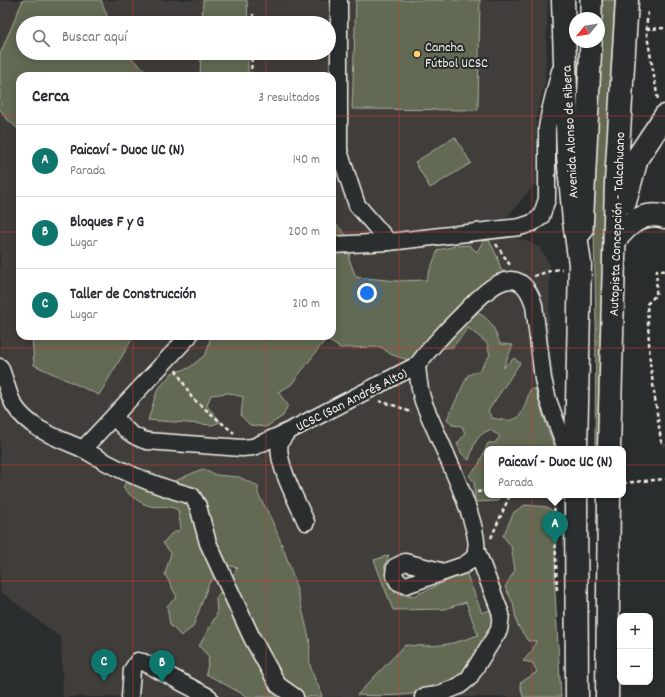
<!DOCTYPE html>
<html lang="es">
<head>
<meta charset="utf-8">
<style>
  :root { --surface:#fff; --page:#f2f2f3; --text:#2b2b33; --muted:#7c7c81; --line:#e1e1e2; --accent:#0f766e }
  body { margin:0; font-family:Dekko,sans-serif; background:var(--page); color:var(--text) }
  .controls { position:absolute; right:12px; bottom:12px; display:grid; overflow:hidden; border-radius:8px; box-shadow:0 2px 10px #0003 }
  .controls button { width:36px; height:36px; display:grid; place-items:center; padding:0; border:0; border-bottom:1px solid var(--line); background:var(--surface); color:var(--text); font:20px sans-serif }
  .compass { position:absolute; left:569px; top:12px; width:36px; height:36px; border-radius:50%; background:var(--surface); box-shadow:0 2px 10px #0003; rotate:240deg }
  .you { position:absolute; left:367px; top:293px; width:14px; height:14px; margin:-10px; border:3px solid #fff; border-radius:50%; background:#1a73e8; box-shadow:0 0 0 6px #1a73e833 }
  .badge { display:grid; place-items:center; width:26px; height:26px; border-radius:50%; background:var(--accent); color:#fff; font-size:13px; font-weight:700 }
  .pin { position:absolute; translate:-50% -33px; filter:drop-shadow(0 1px 2px #0008) }
  .pin::after { content:''; position:absolute; top:21px; width:14px; height:12px; background:inherit; clip-path:polygon(0 0,100% 0,50% 100%) }
  .popup { position:absolute; left:484px; top:446px; width:142px; height:52px; box-sizing:border-box; display:grid; place-content:center; border-radius:8px; background:var(--surface); filter:drop-shadow(0 1px 3px #0005); font-size:13px; white-space:nowrap; color:var(--muted) }
  .popup b { font-size:15px; color:var(--text) }
  .popup::after { content:''; position:absolute; left:50%; top:100%; margin-left:-8px; border:8px solid transparent; border-top-color:var(--surface) }
  .list { margin:0; padding:0; list-style:none }
  h2 { display:flex; justify-content:space-between; align-items:center; height:52px; margin:0; padding:0 16px; font-size:17px }
  h2 small { font-size:13px; font-weight:400; color:var(--muted) }
  .list li { display:grid; grid-template-columns:26px 1fr auto; gap:12px; align-items:center; box-sizing:border-box; height:72px; padding:0 16px; border-top:1px solid var(--line) }
  .list b { display:block; font-size:15px; white-space:nowrap }
  .list p { margin:0; font-size:13px; white-space:nowrap; color:var(--muted) }
  .list em { font-size:13px; font-style:normal; color:var(--muted) }
  .icon { flex:none; width:22px; height:22px; fill:none; stroke:currentColor; stroke-width:2; stroke-linecap:round; stroke-linejoin:round }
  .map { position:relative; flex:none; width:665px; height:697px; overflow:hidden }
  .search { position:absolute; background:var(--surface); box-shadow:0 2px 10px #0003; left:16px; top:16px; width:320px; height:44px; display:flex; align-items:center; gap:10px; box-sizing:border-box; padding:0 14px; border-radius:22px; color:var(--muted); font-size:15px }
  .panel { position:absolute; background:var(--surface); box-shadow:0 2px 10px #0003; left:16px; top:72px; width:320px; height:268px; border-radius:12px }
  .map>svg:first-child { display:block }
</style>
</head>
<body>
<div class="map">
<svg width="665" height="697" viewBox="0 0 665 697">
  <rect width="100%" height="100%" fill="#2a2d2e"/>
  <filter id="ink" filterUnits="userSpaceOnUse"><feTurbulence type="fractalNoise" baseFrequency=".025" numOctaves="2"/><feDisplacementMap in="SourceGraphic" scale="8" xChannelSelector="R" yChannelSelector="G"/><feConvolveMatrix kernelMatrix="1 2 1 2 8 2 1 2 1" color-interpolation-filters="sRGB"/></filter>
  <g filter="url(#ink)">
    <path fill="#3f3c3b" fill-rule="evenodd" d="M 0,0 L 548,0 L 545,82 L 536,119 L 536,183 L 507,217 L 507,229 L 512,236 L 527,241 L 540,248 L 550,265 L 549,341 L 558,405 L 557,449 L 487,449 L 487,495 L 556,495 L 555,592 L 561,697 L 63,697 L 61,638 L 0,591 ZM 23,23 L 329,23 L 329,53 L 23,53 ZM 20,76 L 332,76 L 332,336 L 20,336 Z"/>
    <g fill="#626b52" stroke="#abae9d">
      <polygon points="23,0 101,0 110,23 23,23 23,53 125,53 152,76 20,76 20,131 5,117 0,109 0,54"/>
      <polygon points="203,0 247,0 248,23 202,23"/>
      <polygon points="356,0 480,0 478,110 352,109"/>
      <polygon points="601,0 615,0 606,179 600,449 595,449 596,326 593,187"/>
      <polygon points="201,53 248,53 248,76 200,76"/>
      <polygon points="455,137 471,163 430,188 415,162"/>
      <path d="M 332,220 L 352,241 L 349,259 L 356,277 L 397,281 L 426,280 L 438,250 L 456,246 L 469,245 L 477,252 L 483,241 L 489,240 L 497,256 L 501,270 L 516,278 L 507,285 L 479,298 L 476,312 C 492,319 494,329 500,344 L 513,345 L 503,368 L 514,358 L 520,363 L 488,411 L 492,418 C 522,425 521,416 530,390 L 535,388 L 547,428 L 554,445 L 553,449 L 487,449 L 487,495 L 499,495 L 498,501 L 475,502 L 474,482 L 469,475 L 478,466 L 488,443 L 495,443 L 500,436 L 490,430 C 475,435 474,446 469,460 L 462,454 L 457,444 L 465,434 L 462,426 L 452,425 L 447,419 L 468,375 L 479,371 L 490,355 L 487,343 L 468,328 L 453,347 L 435,349 L 415,362 L 392,355 L 381,347 L 340,348 L 326,339 L 291,385 L 278,392 L 288,405 L 283,416 L 266,427 L 250,425 L 241,416 L 243,397 L 229,393 L 211,395 L 207,405 C 210,412 217,414 220,422 L 212,425 L 148,420 L 157,391 L 172,373 L 189,368 L 206,354 L 211,336 L 332,336 Z"/>
      <polygon points="32,336 134,336 99,395 34,365"/>
      <path d="M 202,469 L 216,475 L 239,477 L 258,486 L 258,494 C 283,537 298,589 309,638 C 311,648 308,659 311,669 C 314,679 320,686 322,697 L 248,697 L 206,674 L 209,657 L 199,646 L 217,614 L 216,598 L 238,568 L 227,565 L 209,583 L 193,627 L 181,636 L 170,625 L 167,606 L 177,597 L 165,574 L 171,553 L 163,543 L 171,534 L 181,529 L 178,510 C 167,504 161,508 150,506 C 139,503 131,496 123,488 L 128,477 L 166,485 Z"/>
      <polygon points="525,505 547,507 556,514 555,592 561,697 523,697 520,683 537,672 533,663 523,661 532,651 536,641 528,641 517,624 513,603 505,587 515,570 511,546 503,536 514,512"/>
      <path d="M 389,555 L 384,568 L 390,574 L 389,583 L 395,593 L 414,596 L 466,572 L 482,613 L 492,609 L 495,619 L 494,626 C 485,640 478,658 467,670 C 445,697 389,697 357,695 L 405,645 C 437,647 448,646 478,635 L 466,602 L 445,609 L 393,610 L 374,560 Z"/>
    </g>
    <g fill="none" stroke-linecap="round" stroke-linejoin="round">
      <g stroke="#f4f1e8" stroke-width="19">
        <g id="minor">
          <polyline points="339,151 357,205 389,242 520,227 532,223 541,217 547,199 547,128 550,111 560,71"/>
          <polyline points="334,161 339,151 339,0"/>
          <polyline points="332,245 389,242"/>
          <path d="M 417,365 C 418,377 419,389 423,401 C 433,429 486,531 475,555 C 473,560 468,562 464,565 L 406,585 L 398,582 L 394,574 L 395,567 L 405,562 L 444,572"/>
          <path d="M 0,367 C 5,378 8,395 14,405 C 29,429 58,438 83,449 L 189,336"/>
          <path d="M 114,416 C 124,429 132,437 147,441 L 242,448 L 253,447 L 287,432"/>
          <path d="M 83,449 C 118,471 153,485 192,496 L 198,506 L 208,543 L 252,638 L 278,685 L 295,697"/>
          <path d="M 306,522 C 298,503 275,462 280,442 C 282,439 285,435 287,432 L 417,365 C 430,348 445,332 460,317 C 481,295 518,253 534,305 L 543,379 L 548,400 L 566,449"/>
          <polyline points="130,697 132,670 138,661 143,662 209,697"/>
          <polyline points="423,697 437,695 459,686 469,678 499,630 501,614 476,549"/>
        </g>
      </g>
      <g stroke="#f4f1e8" stroke-width="24">
        <g id="major">
          <polyline points="591,18 591,0"/>
          <polyline points="582,231 591,42"/>
        </g>
      </g>
      <g stroke="#f4f1e8" stroke-width="25">
        <g id="highway">
          <polyline points="563,0 568,155 574,221 580,264 576,449"/>
          <polyline points="625,202 637,158 665,116"/>
          <path d="M 615,240 C 628,224 643,210 665,217"/>
          <polyline points="609,449 616,183 627,0"/>
          <polyline points="576,495 577,697"/>
          <polyline points="607,697 609,495"/>
        </g>
      </g>
      <g stroke="#f4f1e8" stroke-width="2.5" stroke-dasharray="4 3" stroke-linecap="butt">
        <polyline points="648,12 646,29 658,100"/>
        <polyline points="253,23 253,14"/>
        <polyline points="646,29 665,28"/>
        <polyline points="251,76 252,53"/>
        <polyline points="496,244 510,265"/>
        <polyline points="665,271 657,270 656,295 647,304 650,363 661,441 665,445"/>
        <polyline points="534,276 553,270 562,269"/>
        <polyline points="176,370 192,398 234,433"/>
        <polyline points="379,401 399,407 412,413"/>
        <polyline points="623,483 665,479"/>
        <polyline points="477,492 487,491"/>
        <polyline points="554,495 557,592"/>
        <polyline points="491,538 510,495"/>
      </g>
      <use href="#minor" stroke="#2a2d2e" stroke-width="16"/>
      <use href="#major" stroke="#2a2d2e" stroke-width="21"/>
      <use href="#highway" stroke="#2a2d2e" stroke-width="22"/>
    </g>
  </g>
  <path fill="none" stroke="#d93c3b" stroke-width="1" stroke-opacity="0.55" d="M 133,0 L 133,23M 266,0 L 266,23M 399,0 L 399,697M 532,0 L 532,697M 133,53 L 133,76M 266,53 L 266,76M 0,116 L 20,116M 332,116 L 665,116M 0,232 L 20,232M 332,232 L 665,232M 133,336 L 133,697M 266,336 L 266,697M 0,348 L 665,348M 0,465 L 665,465M 0,581 L 665,581"/>
  <circle fill="#ffd166" stroke="#2a2d2e" stroke-width="1.5" cx="417" cy="54" r="4"/>
  <g text-anchor="middle" stroke-width="4" stroke-linejoin="round" paint-order="stroke">
    <g font-size="14" fill="#f4f1e8" stroke="#2a2d2e" text-anchor="start">
      <text x="425" y="51">Cancha<tspan x="425" dy="16">Fútbol UCSC</tspan></text>
    </g>
    <g font-size="14" fill="#f4f1e8" stroke="#2a2d2e">
      <text transform="translate(569 132) rotate(-93)" y="5">Avenida Alonso de Ribera</text>
      <text transform="translate(616 224) rotate(-88)" y="5">Autopista Concepción - Talcahuano</text>
      <text transform="translate(351 399) rotate(-27)" y="5">UCSC (San Andrés Alto)</text>
    </g>
  </g>
</svg>
<div class="controls">
<button>+</button>
<button>−</button>
</div>
<svg class="compass" viewBox="-18 -18 36 36"><path d="M0-13l5 13h-10z" fill="#e53935"/><path d="M0 13l5-13h-10z" fill="#7c7c81"/></svg>
<div class="you"></div>
<div class="pin badge" style="left:555px;top:544px">A</div>
<div class="popup"><b>Paicaví - Duoc UC (N)</b>Parada</div>
<div class="pin badge" style="left:162px;top:683px">B</div>
<div class="pin badge" style="left:104px;top:682px">C</div>
<div class="search"><svg class="icon" aria-label="search" viewBox="0 0 24 24"><circle cx="10" cy="10" r="6"/><path d="M15 15l6 6"/></svg>Buscar aquí</div>
<section class="panel">
<h2>Cerca<small>3 resultados</small></h2>
<ul class="list">
<li><span class="badge">A</span><div><b>Paicaví - Duoc UC (N)</b><p>Parada</p></div><em>140 m</em></li>
<li><span class="badge">B</span><div><b>Bloques F y G</b><p>Lugar</p></div><em>200 m</em></li>
<li><span class="badge">C</span><div><b>Taller de Construcción</b><p>Lugar</p></div><em>210 m</em></li>
</ul>
</section>
</div>
</body>
</html>
